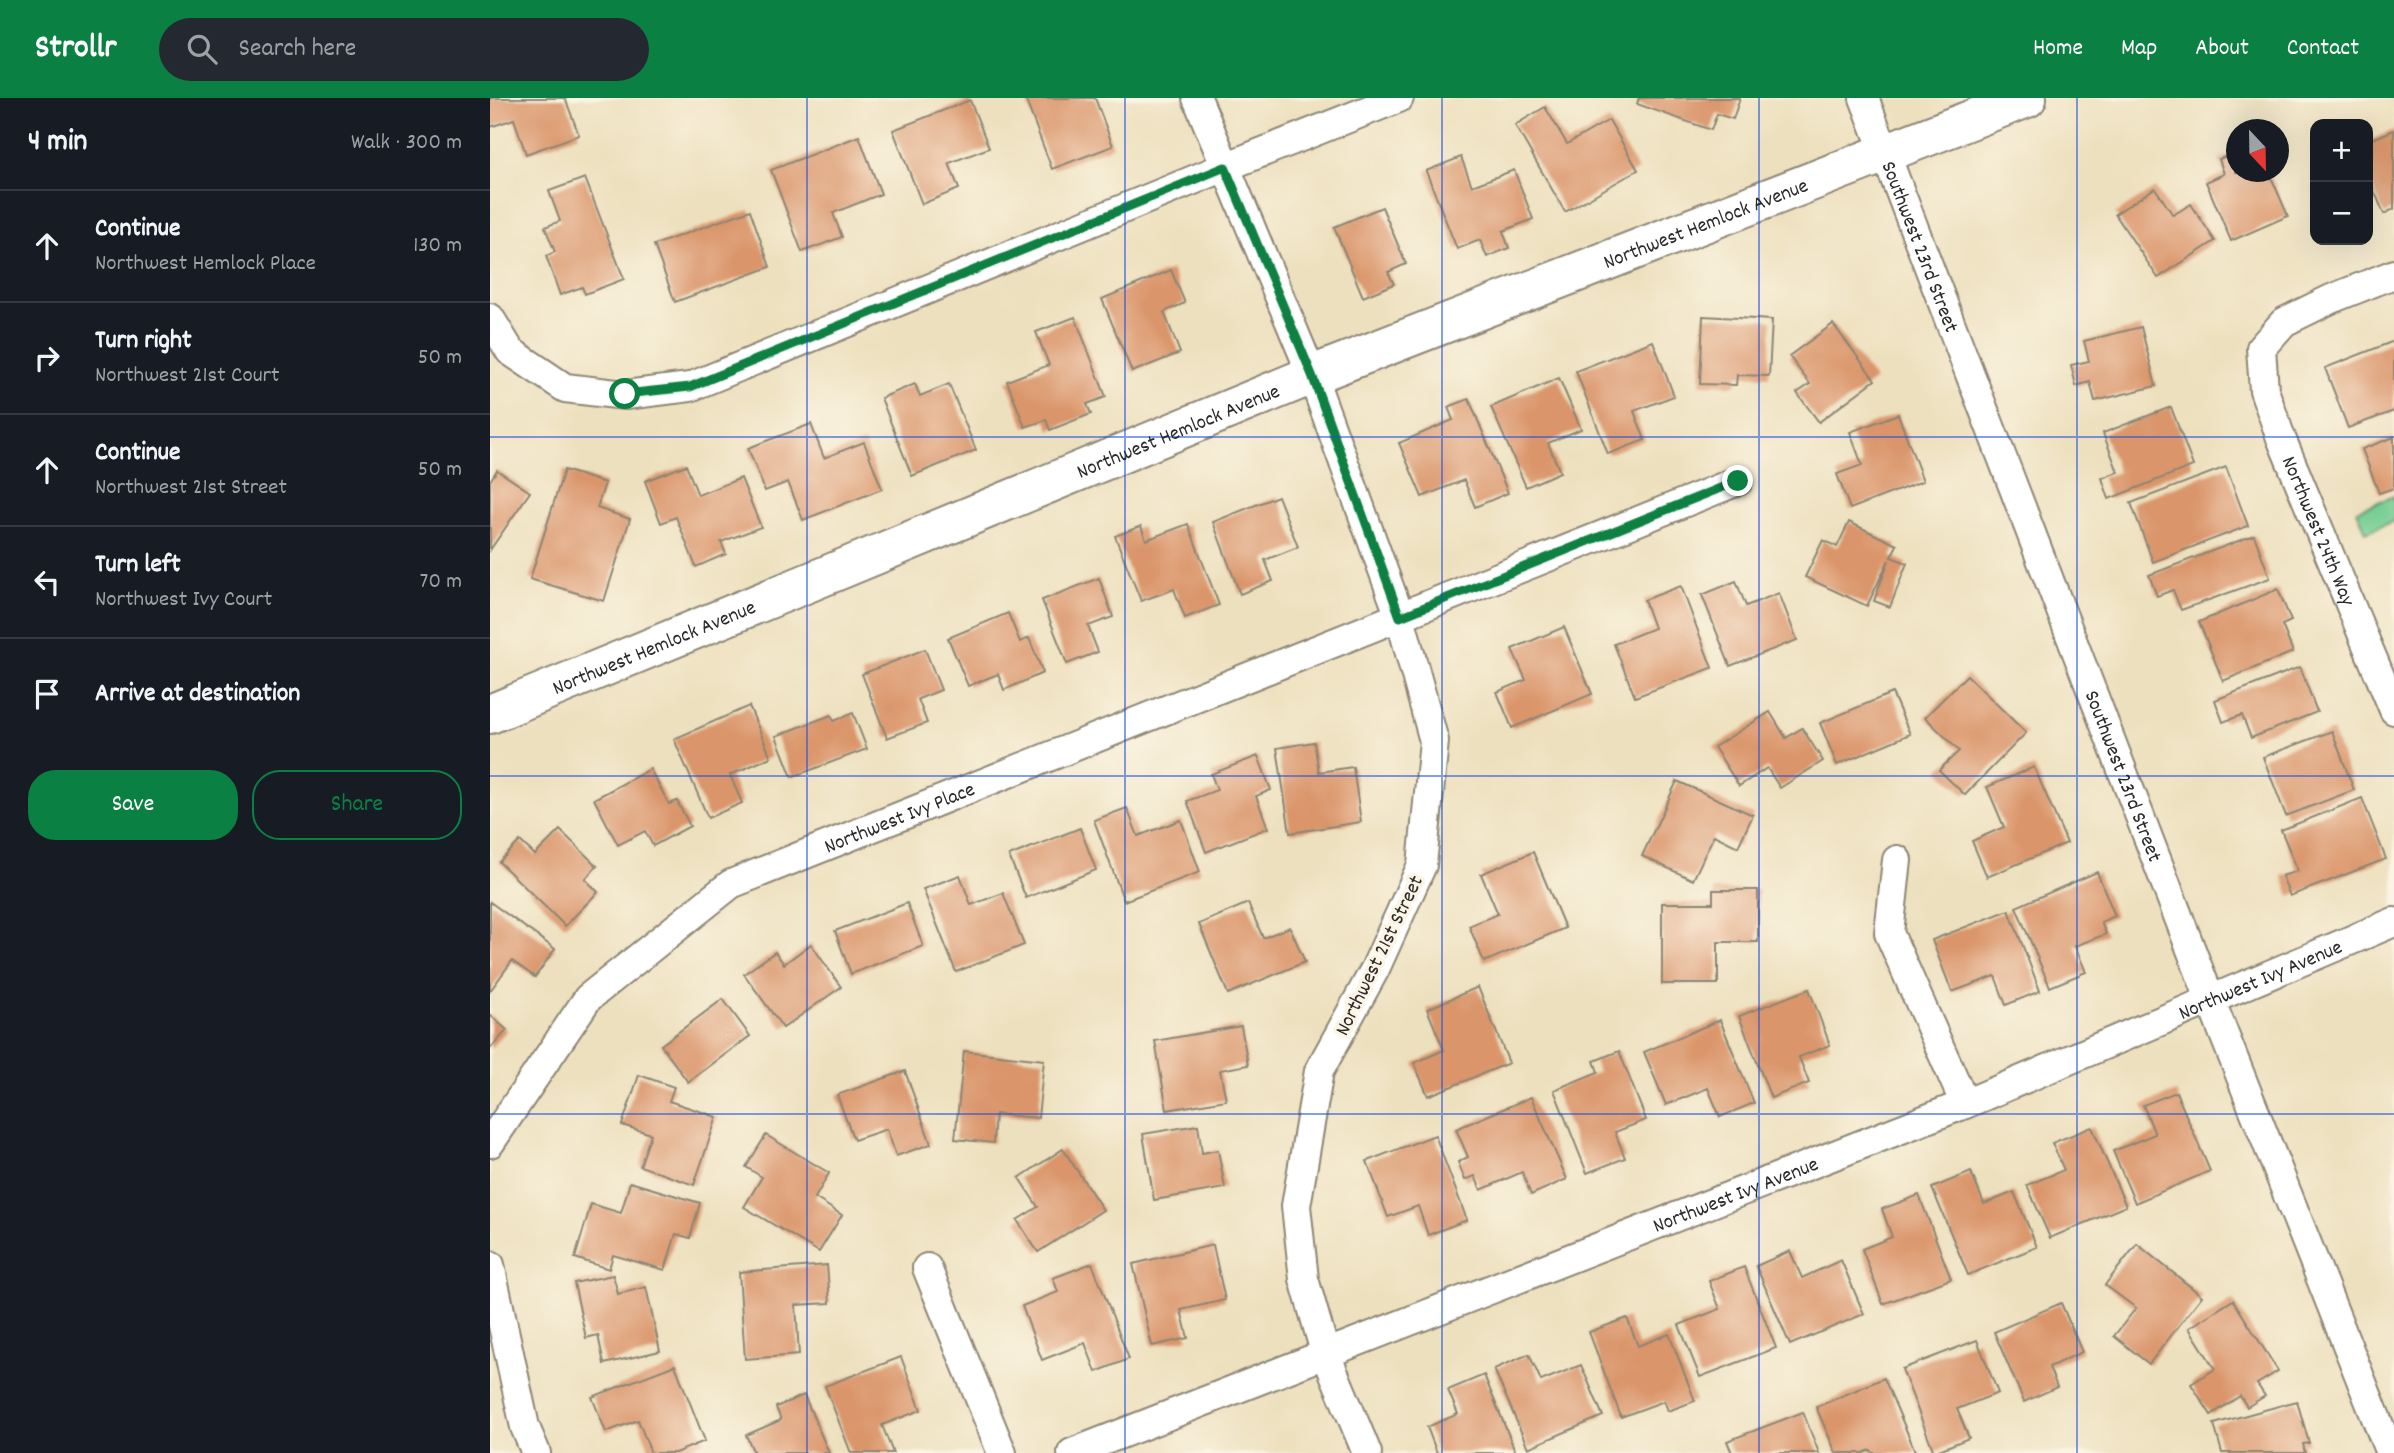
<!DOCTYPE html>
<html lang="en">
<head>
<meta charset="utf-8">
<style>
  :root { --surface:#171b24; --page:#242831; --text:#f1f3f6; --muted:#9ea1a6; --line:#363941; --accent:#0b8043 }
  body { margin:0; font-family:Dekko,sans-serif; background:var(--page); color:var(--text) }
  .controls { position:absolute; right:21px; top:21px; display:grid; overflow:hidden; border-radius:14px; box-shadow:0 7px 28px #0002 }
  .controls button { width:63px; height:63px; display:grid; place-items:center; padding:0; border:0; border-bottom:2px solid var(--line); background:var(--surface); color:var(--text); font:35px sans-serif }
  .compass { position:absolute; left:1736px; top:21px; width:63px; height:63px; border-radius:50%; background:var(--surface); box-shadow:0 7px 28px #0002; rotate:158deg }
  .stop { position:absolute; width:21px; height:21px; margin:-16px; border:5px solid #0b8043; border-radius:50%; background:#fff }
  .stop.end { background:#0b8043; border-color:#fff; box-shadow:0 2px 7px #0008 }
  .list { margin:0; padding:0; list-style:none }
  h2 { display:flex; justify-content:space-between; align-items:center; height:91px; margin:0; padding:0 28px; font-size:30px }
  h2 small { font-size:23px; font-weight:400; color:var(--muted) }
  .list li { display:grid; grid-template-columns:46px 1fr auto; gap:21px; align-items:center; box-sizing:border-box; height:112px; padding:0 28px; border-top:2px solid var(--line) }
  .list b { display:block; font-size:26px; white-space:nowrap }
  .list p { margin:0; font-size:23px; white-space:nowrap; color:var(--muted) }
  .list em { font-size:23px; font-style:normal; color:var(--muted) }
  .actions { display:flex; gap:14px; padding:21px 28px }
  .actions a { flex:1; padding:16px 0; border:2px solid var(--accent); border-radius:28px; text-align:center; font-size:24px; color:var(--accent) }
  .actions .main { background:var(--accent); color:#fff }
  .icon { flex:none; width:38px; height:38px; fill:none; stroke:currentColor; stroke-width:2; stroke-linecap:round; stroke-linejoin:round }
  .map { position:relative; flex:none; width:1904px; height:1355px; overflow:hidden }
  header { display:flex; align-items:center; gap:42px; box-sizing:border-box; height:98px; padding:0 35px; background:var(--accent); color:#fff }
  header strong { font-size:33px }
  nav { display:flex; gap:38px; margin-inline-start:auto; font-size:24px }
  .search { width:490px; height:63px; background:var(--page); display:flex; align-items:center; gap:18px; box-sizing:border-box; padding:0 24px; border-radius:38px; color:var(--muted); font-size:26px }
  main { display:flex }
  aside { flex:1; background:var(--surface) }
  .map>svg:first-child { display:block }
</style>
</head>
<body>
<header>
<strong>Strollr</strong>
<div class="search"><svg class="icon" aria-label="search" viewBox="0 0 24 24"><circle cx="10" cy="10" r="6"/><path d="M15 15l6 6"/></svg>Search here</div>
<nav><a>Home</a><a>Map</a><a>About</a><a>Contact</a></nav>
</header>
<main>
<aside>
<h2>4 min<small>Walk · 300 m</small></h2>
<ul class="list">
<li><svg class="icon" aria-label="ahead" viewBox="0 0 24 24"><path d="M12 20V5M6 11l6-6 6 6"/></svg><div><b>Continue</b><p>Northwest Hemlock Place</p></div><em>130 m</em></li>
<li><svg class="icon" aria-label="right" viewBox="0 0 24 24"><path d="M7 20v-9h11M14 6l5 5-5 5"/></svg><div><b>Turn right</b><p>Northwest 21st Court</p></div><em>50 m</em></li>
<li><svg class="icon" aria-label="ahead" viewBox="0 0 24 24"><path d="M12 20V5M6 11l6-6 6 6"/></svg><div><b>Continue</b><p>Northwest 21st Street</p></div><em>50 m</em></li>
<li><svg class="icon" aria-label="left" viewBox="0 0 24 24"><path d="M17 20v-9H6M10 6l-5 5 5 5"/></svg><div><b>Turn left</b><p>Northwest Ivy Court</p></div><em>70 m</em></li>
<li><svg class="icon" aria-label="arrive" viewBox="0 0 24 24"><path d="M6 21V4h12l-3 4 3 4H6"/></svg><div><b>Arrive at destination</b></div></li>
</ul>
<div class="actions"><a class="main">Save</a><a>Share</a></div>
</aside>
<div class="map">
<svg width="1904" height="1355" viewBox="0 0 1904 1355">
  <rect width="100%" height="100%" fill="#fcf5e5"/>
  <filter id="ink" filterUnits="userSpaceOnUse"><feTurbulence type="fractalNoise" baseFrequency=".0143" numOctaves="2"/><feDisplacementMap in="SourceGraphic" scale="14" xChannelSelector="R" yChannelSelector="G"/><feConvolveMatrix kernelMatrix="1 2 1 2 8 2 1 2 1" color-interpolation-filters="sRGB"/></filter>
  <filter id="wash" filterUnits="userSpaceOnUse"><feTurbulence type="fractalNoise" baseFrequency=".00686" numOctaves="4" result="noise"/><feDisplacementMap in="SourceGraphic" scale="28" xChannelSelector="R" yChannelSelector="G"/><feGaussianBlur stdDeviation="1.57" result="paint"/><feColorMatrix in="noise" values="0 0 0 0 0 0 0 0 0 0 0 0 0 0 0 0 0 1.4 0 .05"/><feComposite in="paint" operator="in"/></filter>
  <g filter="url(#wash)">
    <rect width="100%" height="100%" fill="#ede0be"/>
    <polygon fill="#73cc92" stroke="#4f7c5e" stroke-width="2" points="1904,398 1904,423 1876,434 1867,412"/>
    <g id="blocks">
      <g fill="#da956a">
        <polygon points="0,0 75,0 89,37 36,56 24,21 0,29"/>
        <polygon points="535,0 605,0 623,48 562,71"/>
        <polygon points="1149,0 1250,0 1243,21 1227,16 1221,32 1147,6"/>
        <polygon points="480,2 499,50 459,65 469,91 432,106 403,32"/>
        <polygon points="1055,9 1077,46 1119,22 1148,72 1075,114 1025,27"/>
        <polygon points="1904,32 1904,111 1894,116 1878,78 1878,43"/>
        <polygon points="369,38 391,96 343,115 352,139 312,154 281,72"/>
        <polygon points="1746,54 1746,74 1779,74 1798,118 1741,143 1716,84 1734,76 1729,61"/>
        <polygon points="971,59 982,88 1024,72 1043,121 1013,133 1019,150 997,159 990,142 967,151 936,73"/>
        <polygon points="95,80 134,181 95,196 92,189 70,197 56,158 65,154 55,129 70,123 59,93"/>
        <polygon points="1665,90 1683,117 1701,106 1725,143 1668,180 1625,116"/>
        <polygon points="892,109 916,166 898,174 904,186 873,199 844,129"/>
        <polygon points="260,112 280,169 185,204 164,147"/>
        <polygon points="681,172 695,205 674,214 690,255 642,274 612,201"/>
        <polygon points="1213,218 1282,222 1279,278 1247,277 1246,287 1210,286"/>
        <polygon points="585,219 616,299 597,306 601,316 560,332 556,322 535,329 517,283 559,267 546,234"/>
        <polygon points="1343,226 1385,282 1329,324 1307,295 1320,286 1299,258"/>
        <polygon points="1651,229 1666,288 1605,303 1600,284 1586,288 1581,267 1599,263 1594,243"/>
        <polygon points="1163,243 1184,298 1144,313 1155,342 1118,356 1086,273"/>
        <polygon points="1904,243 1904,313 1858,330 1835,270"/>
        <polygon points="1069,280 1091,331 1058,345 1070,374 1036,389 1001,309"/>
        <polygon points="425,286 430,298 459,286 486,352 422,378 391,300"/>
        <polygon points="979,301 1018,395 985,409 974,382 932,399 909,345 963,322 958,309"/>
        <polygon points="1681,309 1703,368 1619,401 1612,380 1628,374 1613,335"/>
        <polygon points="1408,316 1433,383 1360,411 1347,376 1372,367 1360,334"/>
        <polygon points="321,326 334,360 374,344 392,391 313,422 298,384 275,393 258,350"/>
        <polygon points="1904,339 1904,390 1889,395 1872,351"/>
        <polygon points="196,367 208,397 251,380 271,429 231,444 236,456 206,469 186,419 171,425 155,383"/>
        <polygon points="1736,369 1758,428 1663,464 1641,405"/>
        <polygon points="7,372 40,394 0,452 0,383"/>
        <polygon points="74,372 115,385 107,410 140,421 114,503 40,481"/>
        <polygon points="788,398 808,449 775,462 783,483 750,496 723,424"/>
        <polygon points="1359,424 1407,447 1401,459 1417,465 1400,509 1384,503 1399,462 1377,508 1315,479 1333,442 1347,449"/>
        <polygon points="698,426 729,507 695,520 684,491 651,503 625,438 651,428 656,442"/>
        <polygon points="1764,437 1780,480 1691,512 1683,492 1667,498 1659,477"/>
        <polygon points="609,480 623,519 598,528 608,554 577,566 552,502"/>
        <polygon points="1246,483 1256,508 1289,495 1307,542 1240,568 1212,497"/>
        <polygon points="1191,488 1222,570 1145,599 1124,546 1164,530 1154,502"/>
        <polygon points="1788,491 1801,523 1792,527 1803,554 1733,583 1709,524"/>
        <polygon points="518,515 530,544 539,540 553,575 514,592 508,576 478,588 458,540"/>
        <polygon points="1074,529 1102,596 1022,630 1007,594 1036,582 1022,551"/>
        <polygon points="435,551 451,592 428,601 437,625 397,640 372,576"/>
        <polygon points="1810,569 1827,614 1761,640 1752,617 1733,624 1725,602"/>
        <polygon points="1477,577 1536,635 1475,697 1449,672 1469,653 1435,619"/>
        <polygon points="1402,595 1420,636 1347,667 1330,625"/>
        <polygon points="259,608 281,659 240,677 252,705 218,720 184,641"/>
        <polygon points="1280,614 1296,640 1312,630 1333,663 1290,690 1277,670 1249,688 1224,649"/>
        <polygon points="363,615 377,651 302,679 286,638 341,617 344,623"/>
        <polygon points="1842,633 1864,692 1796,718 1773,659"/>
        <polygon points="824,644 829,674 863,669 871,724 800,735 787,650"/>
        <polygon points="768,658 781,692 766,698 778,730 716,754 697,703 727,692 721,676"/>
        <polygon points="1544,669 1577,745 1497,779 1482,743 1514,729 1497,689"/>
        <polygon points="160,671 179,706 187,703 200,728 163,748 155,733 128,747 104,701"/>
        <polygon points="1187,683 1263,717 1248,749 1224,737 1203,782 1152,758"/>
        <polygon points="1872,700 1896,761 1800,798 1792,778 1808,773 1791,732"/>
        <polygon points="637,710 648,738 691,722 710,774 634,803 604,722"/>
        <polygon points="590,730 606,772 536,800 519,758"/>
        <polygon points="70,732 107,768 95,781 108,794 75,828 9,764 30,743 45,757"/>
        <polygon points="1043,754 1075,830 994,864 979,828 1008,816 991,776"/>
        <polygon points="1607,774 1625,818 1611,824 1616,836 1585,848 1596,874 1560,889 1526,809"/>
        <polygon points="470,777 481,807 513,795 534,847 466,874 433,791"/>
        <polygon points="1223,792 1268,792 1268,844 1228,844 1228,886 1172,886 1172,805 1223,805"/>
        <polygon points="0,804 65,851 45,879 22,863 0,893"/>
        <polygon points="417,805 433,848 361,876 345,833"/>
        <polygon points="758,805 773,840 800,829 815,864 738,896 709,826"/>
        <polygon points="1519,812 1550,893 1516,907 1505,878 1462,894 1442,842"/>
        <polygon points="321,846 351,889 293,930 254,876 285,854 294,866"/>
        <polygon points="988,889 1019,965 938,998 924,965 954,952 937,911"/>
        <polygon points="1319,891 1340,947 1309,959 1319,985 1281,1000 1249,918"/>
        <polygon points="233,901 260,938 198,984 171,947"/>
        <polygon points="0,917 17,932 0,951"/>
        <polygon points="1230,922 1264,1005 1230,1019 1218,990 1176,1007 1154,954"/>
        <polygon points="751,928 758,967 730,972 736,1002 677,1012 665,943"/>
        <polygon points="474,953 554,962 548,1020 505,1016 503,1045 465,1041"/>
        <polygon points="1129,953 1156,1022 1125,1034 1135,1060 1097,1075 1064,992 1108,974 1104,963"/>
        <polygon points="415,973 441,1046 406,1058 397,1031 364,1042 347,997"/>
        <polygon points="149,977 184,989 179,1003 227,1019 204,1087 150,1068 161,1036 132,1027"/>
        <polygon points="1686,994 1720,1073 1645,1105 1623,1053 1665,1036 1653,1007"/>
        <polygon points="1041,999 1077,1081 1041,1097 1032,1074 991,1092 985,1078 975,1082 968,1064 978,1059 966,1031"/>
        <polygon points="708,1027 712,1055 728,1052 735,1090 664,1102 653,1036"/>
        <polygon points="1602,1029 1636,1108 1560,1140 1537,1087 1574,1072 1562,1045"/>
        <polygon points="276,1037 339,1075 325,1100 352,1117 329,1154 254,1109 272,1079 256,1069"/>
        <polygon points="945,1037 977,1122 938,1137 928,1108 898,1119 877,1063"/>
        <polygon points="573,1051 613,1112 548,1154 527,1122 548,1109 529,1080"/>
        <polygon points="1481,1074 1494,1106 1524,1094 1547,1149 1478,1177 1442,1090"/>
        <polygon points="140,1084 210,1105 200,1140 186,1136 175,1172 123,1157 119,1171 85,1160 101,1106 131,1115"/>
        <polygon points="1429,1097 1461,1181 1393,1206 1372,1151 1402,1139 1392,1111"/>
        <polygon points="1647,1146 1712,1198 1659,1266 1624,1238 1646,1210 1615,1187"/>
        <polygon points="723,1147 735,1202 691,1212 698,1240 662,1248 643,1166"/>
        <polygon points="1300,1153 1312,1180 1351,1162 1374,1216 1300,1247 1266,1168"/>
        <polygon points="602,1165 639,1261 606,1274 595,1245 552,1262 532,1208 568,1194 563,1180"/>
        <polygon points="337,1167 340,1205 306,1207 309,1257 255,1261 249,1174"/>
        <polygon points="1254,1169 1286,1250 1210,1279 1189,1227 1230,1211 1219,1183"/>
        <polygon points="123,1177 128,1196 156,1189 170,1253 114,1266 108,1237 96,1240 84,1185"/>
        <polygon points="1743,1202 1788,1273 1767,1286 1775,1298 1757,1309 1750,1298 1721,1317 1701,1286 1725,1271 1699,1230"/>
        <polygon points="1571,1205 1592,1254 1559,1269 1567,1289 1534,1304 1504,1234"/>
        <polygon points="1137,1220 1148,1248 1179,1236 1205,1303 1178,1313 1174,1303 1131,1319 1099,1234"/>
        <polygon points="1487,1242 1508,1295 1467,1311 1479,1340 1444,1354 1412,1271"/>
        <polygon points="1039,1256 1051,1283 1091,1267 1113,1318 1038,1350 1004,1271"/>
        <polygon points="411,1259 431,1312 392,1327 403,1355 361,1355 335,1288"/>
        <polygon points="185,1267 215,1343 185,1355 161,1355 148,1322 116,1334 102,1299"/>
        <polygon points="994,1277 1026,1355 947,1355 937,1329 968,1316 958,1292"/>
        <polygon points="1394,1280 1426,1355 1383,1355 1381,1352 1373,1355 1346,1355 1326,1309"/>
        <polygon points="314,1297 339,1355 264,1355 256,1337 291,1322 286,1309"/>
        <polygon points="1807,1303 1819,1345 1813,1346 1815,1355 1732,1355 1724,1326"/>
        <polygon points="1313,1314 1329,1355 1242,1355 1237,1343"/>
      </g>
    </g>
  </g>
  <g filter="url(#ink)">
    <use href="#blocks" fill-opacity="0" stroke="#8c8674" stroke-width="2"/>
    <g fill="none" stroke-linecap="round" stroke-linejoin="round">
      <g stroke="#8c8674" stroke-width="32">
        <g id="street">
          <polyline points="707,0 822,277 910,519 944,643 932,767 885,871 829,973 806,1108 814,1181 835,1254 877,1355"/>
          <path id="s1" d="M 1374,0 L 1720,901 L 1900,1355"/>
          <path id="s2" d="M 1904,176 L 1841,201 L 1794,224 L 1771,250 L 1774,292 L 1791,340 L 1904,612"/>
          <polyline points="0,220 20,253 75,290 135,297 200,289 735,69 909,0"/>
          <polyline points="1407,762 1399,835 1475,1006"/>
          <path id="s3" d="M 0,1045 L 98,900 L 241,786 L 1248,383"/>
          <polyline points="0,1167 35,1329 46,1355"/>
          <polyline points="437,1170 512,1355"/>
          <path id="s4" d="M 582,1355 L 1475,1006 L 1904,824"/>
        </g>
      </g>
      <g stroke="#8c8674" stroke-width="42">
        <g id="secondary">
          <path id="s5" d="M 0,616 L 822,277 L 1537,0"/>
        </g>
      </g>
      <use href="#street" stroke="#fff" stroke-width="28"/>
      <use href="#secondary" stroke="#fff" stroke-width="38"/>
    </g>
  </g>
  <g fill="none" stroke-linecap="round" stroke-linejoin="round" filter="url(#ink)">
    <polyline stroke="#0b8043" stroke-width="9" points="135,296 200,289 735,69 822,277 910,519 1248,383"/>
  </g>
  <path fill="none" stroke="#1d4ed8" stroke-width="2" stroke-opacity="0.55" d="M 317,0 L 317,1355M 635,0 L 635,1355M 952,0 L 952,1355M 1269,0 L 1269,1355M 1587,0 L 1587,1355M 0,339 L 1904,339M 0,678 L 1904,678M 0,1016 L 1904,1016"/>
  <g text-anchor="middle" stroke-width="7" stroke-linejoin="round" paint-order="stroke">
    <g font-size="21" fill="#2b2b2b" stroke="#fcf5e5">
      <text dy="7" stroke="none"><textPath href="#s5" startOffset="1311">Northwest Hemlock Avenue</textPath></text>
      <text dy="7" stroke="none"><textPath href="#s1" startOffset="159">Southwest 23rd Street</textPath></text>
      <text dy="7" stroke="none"><textPath href="#s5" startOffset="744">Northwest Hemlock Avenue</textPath></text>
      <text dy="7" stroke="none"><textPath href="#s2" startOffset="348">Northwest 24th Way</textPath></text>
      <text dy="7" stroke="none"><textPath href="#s5" startOffset="177">Northwest Hemlock Avenue</textPath></text>
      <text dy="7" stroke="none"><textPath href="#s1" startOffset="726">Southwest 23rd Street</textPath></text>
      <text dy="7" stroke="none"><textPath href="#s3" startOffset="539">Northwest Ivy Place</textPath></text>
      <text transform="translate(888 857) rotate(-64)" y="7">Northwest 21st Street</text>
      <text dy="7" stroke="none"><textPath href="#s4" startOffset="1279">Northwest Ivy Avenue</textPath></text>
      <text dy="7" stroke="none"><textPath href="#s4" startOffset="712">Northwest Ivy Avenue</textPath></text>
    </g>
  </g>
</svg>
<div class="controls">
<button>+</button>
<button>−</button>
</div>
<svg class="compass" viewBox="-18 -18 36 36"><path d="M0-13l5 13h-10z" fill="#e53935"/><path d="M0 13l5-13h-10z" fill="#9ea1a6"/></svg>
<div class="stop" style="left:135px;top:296px"></div>
<div class="stop end" style="left:1248px;top:383px"></div>
</div>
</main>
</body>
</html>
